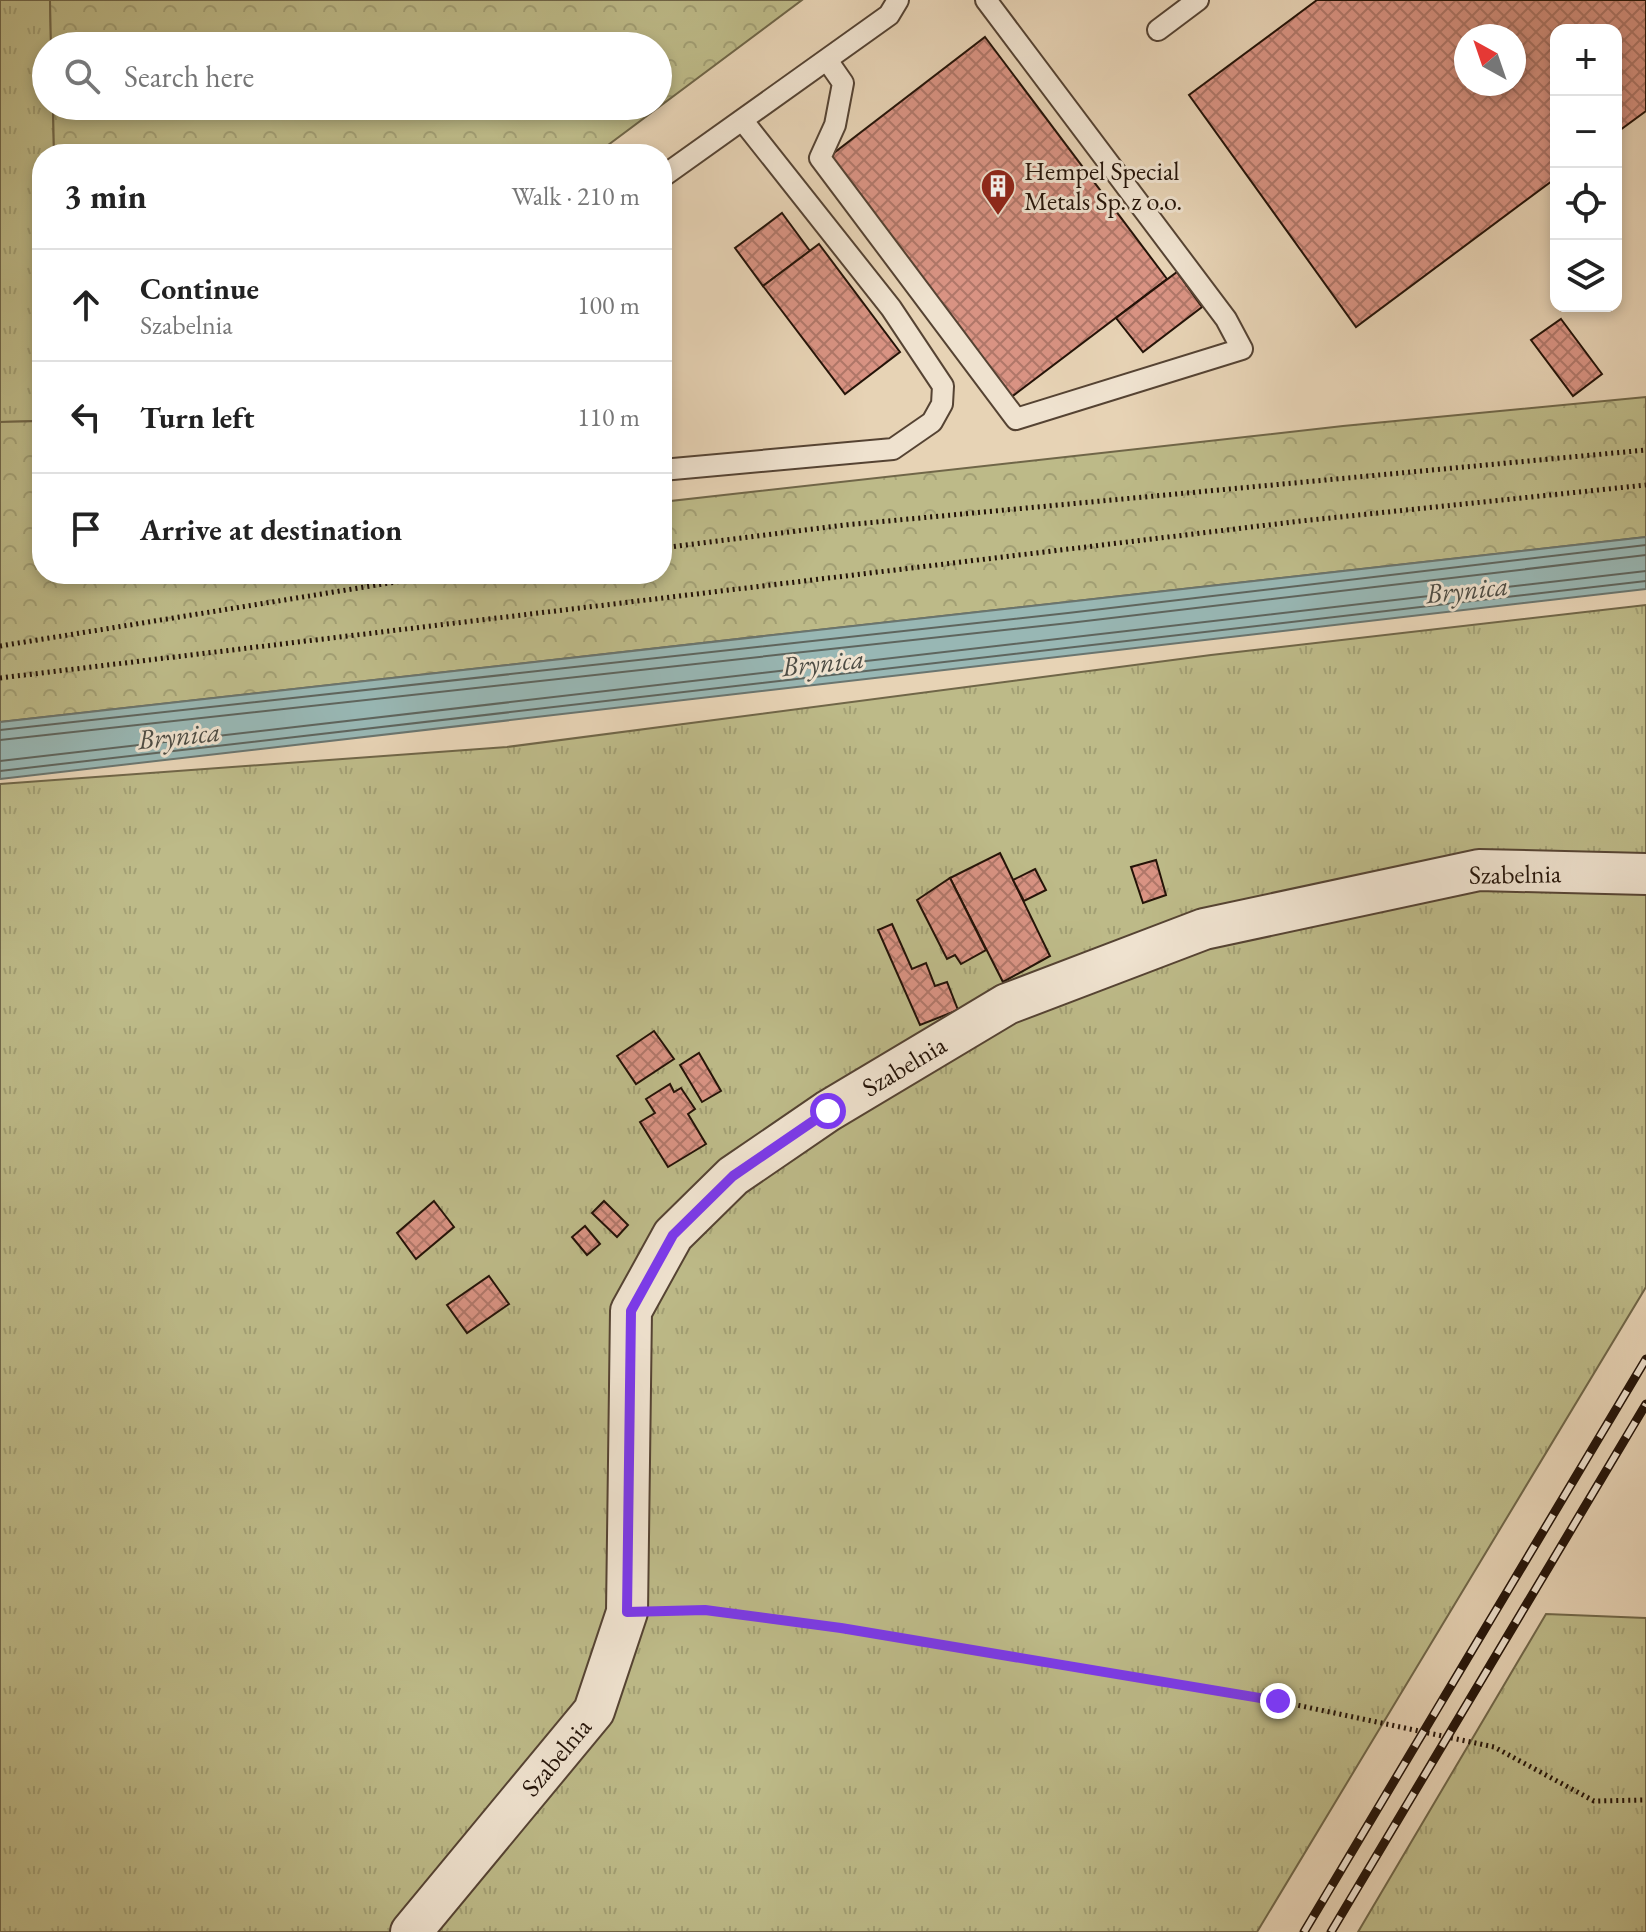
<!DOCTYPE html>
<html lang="en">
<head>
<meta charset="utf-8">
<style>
  :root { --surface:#fff; --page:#f6f6f6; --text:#222; --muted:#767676; --line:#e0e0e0 }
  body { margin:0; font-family:"EB Garamond",serif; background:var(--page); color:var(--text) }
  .controls { position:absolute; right:24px; top:24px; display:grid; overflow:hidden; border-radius:16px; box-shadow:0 4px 12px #0003 }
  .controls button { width:72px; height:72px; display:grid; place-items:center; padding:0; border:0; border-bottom:2px solid var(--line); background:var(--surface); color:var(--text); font:40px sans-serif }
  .compass { position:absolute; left:1454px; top:24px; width:72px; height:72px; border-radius:50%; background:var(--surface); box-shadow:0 4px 12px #0003; rotate:320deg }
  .stop { position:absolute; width:24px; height:24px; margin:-18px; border:6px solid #7c3aed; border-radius:50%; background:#fff }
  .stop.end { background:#7c3aed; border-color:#fff; box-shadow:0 2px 8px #0008 }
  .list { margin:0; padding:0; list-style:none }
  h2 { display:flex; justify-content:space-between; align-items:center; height:104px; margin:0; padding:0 32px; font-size:34px }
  h2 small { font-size:26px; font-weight:400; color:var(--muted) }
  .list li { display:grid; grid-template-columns:52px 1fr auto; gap:24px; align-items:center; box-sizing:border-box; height:112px; padding:0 32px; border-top:2px solid var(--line) }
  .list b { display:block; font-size:30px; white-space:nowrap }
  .list p { margin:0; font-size:26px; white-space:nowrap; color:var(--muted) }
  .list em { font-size:26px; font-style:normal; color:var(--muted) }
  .icon { flex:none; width:44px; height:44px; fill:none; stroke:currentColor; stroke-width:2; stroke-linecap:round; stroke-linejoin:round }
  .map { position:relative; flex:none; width:1646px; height:1932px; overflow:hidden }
  .search { position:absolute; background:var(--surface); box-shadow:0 4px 12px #0003; left:32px; top:32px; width:640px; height:88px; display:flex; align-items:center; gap:20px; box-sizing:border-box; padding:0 28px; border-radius:44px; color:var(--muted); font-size:30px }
  .panel { position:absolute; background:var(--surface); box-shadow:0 4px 12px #0003; left:32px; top:144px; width:640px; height:440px; border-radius:32px }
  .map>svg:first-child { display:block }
</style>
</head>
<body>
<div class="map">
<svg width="1646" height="1932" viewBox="0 0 1646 1932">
  <defs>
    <pattern id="grass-tufts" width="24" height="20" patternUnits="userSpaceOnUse" patternTransform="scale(2)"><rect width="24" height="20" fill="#bdba88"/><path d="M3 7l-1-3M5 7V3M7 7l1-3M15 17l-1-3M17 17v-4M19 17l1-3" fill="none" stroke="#a29f74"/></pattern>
    <pattern id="forest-crowns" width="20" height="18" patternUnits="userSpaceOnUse" patternTransform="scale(2)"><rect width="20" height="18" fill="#bdba88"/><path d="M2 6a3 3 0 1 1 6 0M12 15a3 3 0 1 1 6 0" fill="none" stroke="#a29f74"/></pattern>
    <pattern id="building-cross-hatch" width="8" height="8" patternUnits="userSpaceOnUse" patternTransform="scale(2)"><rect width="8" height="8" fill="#d99383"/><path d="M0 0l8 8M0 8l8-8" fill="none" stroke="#b07769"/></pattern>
  </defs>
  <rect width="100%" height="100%" fill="#e7d3b5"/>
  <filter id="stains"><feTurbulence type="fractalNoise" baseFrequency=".0025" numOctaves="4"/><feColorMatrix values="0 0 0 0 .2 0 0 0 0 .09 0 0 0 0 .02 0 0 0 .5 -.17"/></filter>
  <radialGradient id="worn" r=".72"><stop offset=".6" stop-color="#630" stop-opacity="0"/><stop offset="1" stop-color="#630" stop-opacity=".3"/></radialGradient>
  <g fill="url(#grass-tufts)" stroke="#706648" stroke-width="2">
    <polygon points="0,0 50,0 51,46 46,46 46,106 53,106 54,154 42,154 42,421 0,422"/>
    <polygon points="1646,605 1646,1287 1257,1932 0,1932 0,784 507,747 1211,655"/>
    <polygon points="1546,1614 1646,1618 1646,1932 1358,1932"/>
  </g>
  <g fill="url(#forest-crowns)" stroke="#706648" stroke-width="2">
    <polygon points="50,0 802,0 596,154 54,154 53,106 658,106 658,46 51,46"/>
    <polygon points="1646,397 1646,537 0,722 0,422 42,421 42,574 662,574 662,502 1343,426"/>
  </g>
  <polygon fill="#98b7b4" stroke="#6a756f" stroke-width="2" points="1646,537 1646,589 0,779 0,722"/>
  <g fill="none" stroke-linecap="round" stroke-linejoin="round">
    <g stroke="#5e655e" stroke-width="2">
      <polyline points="0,730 1068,613 1646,545"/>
      <polyline points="0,740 1069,623 1646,555"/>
      <polyline points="0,761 1646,571"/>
      <polyline points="0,771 1646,581"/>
    </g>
  </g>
  <g fill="url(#building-cross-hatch)" stroke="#241308" stroke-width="2" fill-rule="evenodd">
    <path d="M 1317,0 L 1646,0 L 1646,111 L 1616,133 L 1616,30 L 1556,30 L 1556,178 L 1356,327 L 1189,95 ZM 1466,36 L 1514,36 L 1514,84 L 1466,84 Z"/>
    <polygon points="985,37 1167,279 1010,398 830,156"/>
    <polygon points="782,213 810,251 763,286 735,248"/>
    <polygon points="819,244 900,352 845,394 763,286"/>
    <polygon points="1177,272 1202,307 1143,352 1116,318"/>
    <polygon points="1561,319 1602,374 1573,396 1531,340"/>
    <polygon points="1000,853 1050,956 1003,982 950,878"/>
    <polygon points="1156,860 1166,895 1143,903 1131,867"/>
    <polygon points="1035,869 1046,890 1024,901 1013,880"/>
    <polygon points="950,878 986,950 961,964 955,955 947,959 917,900"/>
    <polygon points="892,924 912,969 926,963 935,986 947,982 958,1010 920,1025 878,930"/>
    <polygon points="654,1031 674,1059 636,1084 617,1056"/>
    <polygon points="699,1053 721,1091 702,1102 680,1065"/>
    <polygon points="670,1084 674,1092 681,1088 695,1109 688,1114 706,1144 668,1167 640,1122 655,1113 646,1099"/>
    <polygon points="434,1201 454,1227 416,1259 397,1233"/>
    <polygon points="604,1201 628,1225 617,1237 592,1213"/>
    <polygon points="585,1226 600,1244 587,1255 572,1237"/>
    <polygon points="489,1276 509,1304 467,1333 447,1305"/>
  </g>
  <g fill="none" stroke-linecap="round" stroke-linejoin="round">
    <g stroke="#554333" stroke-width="24">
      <g id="lane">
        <polyline points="1158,30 1198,0"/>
        <polyline points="827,60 843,83 835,125 820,158 1016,419 1242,349 1226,319 986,0"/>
        <polyline points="662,177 889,15 898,0"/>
        <polyline points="662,470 893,449 932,422 942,404 943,386 891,308 743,121"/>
      </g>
    </g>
    <g stroke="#554333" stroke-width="44">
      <polyline id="street" points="411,1932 594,1711 627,1612 631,1311 673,1235 733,1176 828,1111 1007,1004 1204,929 1479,870 1646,874"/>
    </g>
    <g stroke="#241308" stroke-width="5" stroke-dasharray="2 4" stroke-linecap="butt">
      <polyline points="662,548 845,525 1646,450"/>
      <polyline points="0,646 445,574"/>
      <polyline points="0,678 1301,521 1646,485"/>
      <polyline points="664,1611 705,1610 841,1628 1278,1701 1494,1747 1594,1801 1646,1800"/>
    </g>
    <use href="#lane" stroke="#efe2cf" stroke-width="20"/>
    <use href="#street" stroke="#efe2cf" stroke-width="40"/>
    <g stroke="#241308" stroke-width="9">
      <g id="rail">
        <polyline points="1304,1932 1646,1359"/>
        <polyline points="1331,1932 1646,1404"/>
      </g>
    </g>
    <use href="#rail" stroke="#efe2cf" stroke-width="6" stroke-dasharray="18" stroke-linecap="butt"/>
  </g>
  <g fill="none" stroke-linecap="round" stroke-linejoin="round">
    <polyline stroke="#7c3aed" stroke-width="10" points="828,1111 733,1176 673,1235 631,1311 627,1612 705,1610 841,1628 1278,1701"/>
  </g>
  <defs>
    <g id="building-pin" transform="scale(1.8)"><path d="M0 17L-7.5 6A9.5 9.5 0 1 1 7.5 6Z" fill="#8f2418" stroke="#efe2cf"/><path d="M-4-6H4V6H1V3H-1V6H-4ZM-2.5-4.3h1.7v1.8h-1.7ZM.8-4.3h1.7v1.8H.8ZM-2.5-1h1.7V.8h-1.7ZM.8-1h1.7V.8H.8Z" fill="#fff"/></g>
  </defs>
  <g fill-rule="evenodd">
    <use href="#building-pin" x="998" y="186"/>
  </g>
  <g text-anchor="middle" stroke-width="6" stroke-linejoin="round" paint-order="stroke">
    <g font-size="26" fill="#241308" stroke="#efe2cf" text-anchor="start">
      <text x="1024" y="180">Hempel Special<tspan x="1024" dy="30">Metals Sp. z o.o.</tspan></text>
    </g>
    <g font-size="26" fill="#241308" stroke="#efe2cf">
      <text transform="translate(1515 874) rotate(-1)" y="9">Szabelnia</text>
      <text transform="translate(904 1066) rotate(-31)" y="9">Szabelnia</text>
      <text transform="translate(556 1757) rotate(-50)" y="9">Szabelnia</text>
    </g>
    <g font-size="28" font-style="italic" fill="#4d4c44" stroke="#efe2cf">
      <text transform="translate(1467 589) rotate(-6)" y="10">Brynica</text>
      <text transform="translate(823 662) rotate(-6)" y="10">Brynica</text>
      <text transform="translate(179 735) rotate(-6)" y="10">Brynica</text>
    </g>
  </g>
  <rect width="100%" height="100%" filter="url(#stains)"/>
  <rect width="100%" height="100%" fill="url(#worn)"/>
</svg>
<div class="controls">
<button>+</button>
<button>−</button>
<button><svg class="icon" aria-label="locate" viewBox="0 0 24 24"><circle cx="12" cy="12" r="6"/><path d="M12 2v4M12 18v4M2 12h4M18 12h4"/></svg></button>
<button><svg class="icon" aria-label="layers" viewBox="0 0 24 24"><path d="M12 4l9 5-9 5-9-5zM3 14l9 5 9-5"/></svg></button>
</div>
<svg class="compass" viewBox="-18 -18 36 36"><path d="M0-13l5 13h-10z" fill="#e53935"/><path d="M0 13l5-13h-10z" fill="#767676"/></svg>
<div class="stop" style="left:828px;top:1111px"></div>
<div class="stop end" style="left:1278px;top:1701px"></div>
<div class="search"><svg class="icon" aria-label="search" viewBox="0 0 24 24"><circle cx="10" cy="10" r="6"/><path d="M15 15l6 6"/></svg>Search here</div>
<section class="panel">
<h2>3 min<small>Walk · 210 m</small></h2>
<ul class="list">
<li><svg class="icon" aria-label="ahead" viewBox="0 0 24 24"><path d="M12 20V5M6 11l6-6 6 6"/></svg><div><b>Continue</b><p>Szabelnia</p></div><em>100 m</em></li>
<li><svg class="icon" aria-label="left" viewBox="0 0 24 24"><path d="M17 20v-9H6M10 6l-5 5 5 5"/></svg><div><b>Turn left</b></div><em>110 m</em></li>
<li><svg class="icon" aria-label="arrive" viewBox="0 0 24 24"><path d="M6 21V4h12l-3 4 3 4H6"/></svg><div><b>Arrive at destination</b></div></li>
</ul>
</section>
</div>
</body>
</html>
